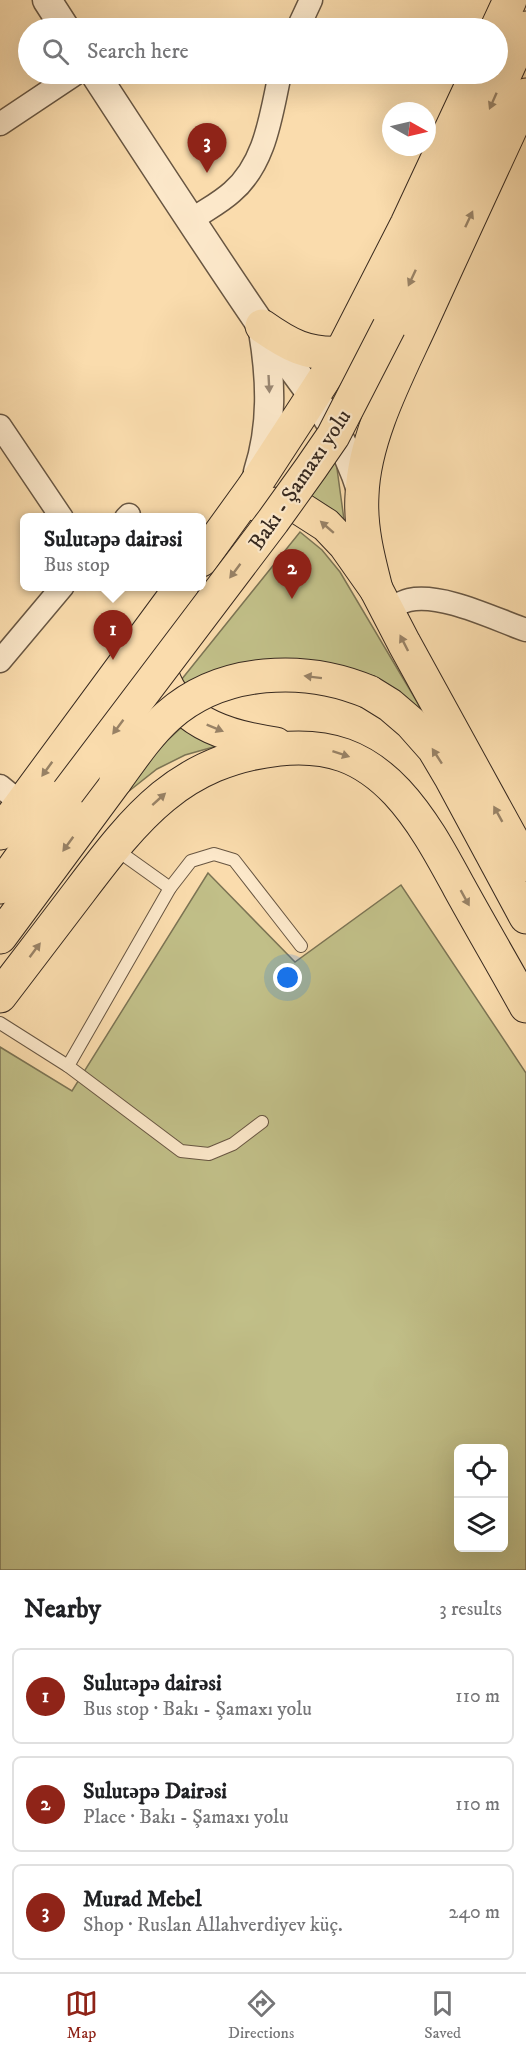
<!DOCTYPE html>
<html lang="en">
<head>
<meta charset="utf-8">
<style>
  :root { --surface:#fff; --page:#f6f6f6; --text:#202124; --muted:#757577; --line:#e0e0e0; --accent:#8f2418 }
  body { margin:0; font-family:"IM FELL DW Pica",serif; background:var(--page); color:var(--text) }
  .controls { position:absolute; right:18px; bottom:18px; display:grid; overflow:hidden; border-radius:9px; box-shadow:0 6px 24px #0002 }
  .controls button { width:54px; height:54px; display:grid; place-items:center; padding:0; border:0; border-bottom:2px solid var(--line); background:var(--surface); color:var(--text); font:30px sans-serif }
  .compass { position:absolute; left:382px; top:102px; width:54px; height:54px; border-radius:50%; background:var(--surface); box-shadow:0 6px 24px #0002; rotate:98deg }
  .you { position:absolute; left:288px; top:978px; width:21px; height:21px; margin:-15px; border:4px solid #fff; border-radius:50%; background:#1a73e8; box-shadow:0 0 0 9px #1a73e833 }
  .badge { display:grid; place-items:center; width:39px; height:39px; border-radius:50%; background:var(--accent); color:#fff; font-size:20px; font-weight:700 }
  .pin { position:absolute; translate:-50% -50px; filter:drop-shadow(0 2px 3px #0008) }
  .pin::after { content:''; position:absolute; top:32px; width:21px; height:18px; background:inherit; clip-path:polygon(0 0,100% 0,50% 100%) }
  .popup { position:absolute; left:20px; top:513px; width:186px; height:78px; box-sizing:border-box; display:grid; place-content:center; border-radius:9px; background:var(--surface); filter:drop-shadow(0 2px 4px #0005); font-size:20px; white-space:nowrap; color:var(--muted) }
  .popup b { font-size:22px; color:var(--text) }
  .popup::after { content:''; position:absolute; left:50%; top:100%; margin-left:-12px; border:12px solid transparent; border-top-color:var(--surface) }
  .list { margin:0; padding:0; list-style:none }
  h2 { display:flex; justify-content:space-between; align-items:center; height:78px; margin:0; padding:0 24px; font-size:26px }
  h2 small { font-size:20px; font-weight:400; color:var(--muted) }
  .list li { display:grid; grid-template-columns:39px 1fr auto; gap:18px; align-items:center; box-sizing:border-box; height:96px; margin:0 12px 12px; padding:0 12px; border:2px solid var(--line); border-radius:9px }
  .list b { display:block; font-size:22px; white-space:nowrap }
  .list p { margin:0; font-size:20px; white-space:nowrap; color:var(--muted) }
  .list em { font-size:20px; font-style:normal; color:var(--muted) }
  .icon { flex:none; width:33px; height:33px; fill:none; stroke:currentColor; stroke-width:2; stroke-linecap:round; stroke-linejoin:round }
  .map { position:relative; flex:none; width:526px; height:1570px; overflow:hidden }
  .search { position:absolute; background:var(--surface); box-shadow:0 6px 24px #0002; left:18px; right:18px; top:18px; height:66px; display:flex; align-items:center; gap:15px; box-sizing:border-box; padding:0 21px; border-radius:33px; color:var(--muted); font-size:22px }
  .sheet { height:402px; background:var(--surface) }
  nav { display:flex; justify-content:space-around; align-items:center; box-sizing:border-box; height:84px; border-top:2px solid var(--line); background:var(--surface); font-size:16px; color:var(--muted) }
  nav a { display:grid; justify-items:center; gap:3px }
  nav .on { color:var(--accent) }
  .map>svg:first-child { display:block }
</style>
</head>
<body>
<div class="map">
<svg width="526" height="1570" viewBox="0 0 526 1570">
  <rect width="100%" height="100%" fill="#fadcad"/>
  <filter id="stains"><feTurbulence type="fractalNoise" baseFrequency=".00333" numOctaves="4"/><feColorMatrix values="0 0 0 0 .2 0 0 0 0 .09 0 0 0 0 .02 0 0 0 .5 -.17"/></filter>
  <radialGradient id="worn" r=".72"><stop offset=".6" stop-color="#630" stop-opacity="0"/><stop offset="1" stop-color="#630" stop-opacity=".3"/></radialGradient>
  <g fill="#c1bf88" stroke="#7c7454" stroke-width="1.5" fill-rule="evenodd">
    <polygon points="335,454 345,527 305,493"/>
    <polygon points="300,532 322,550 340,572 426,717 335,667 157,710"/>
    <polygon points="183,726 217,746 185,755 157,769 124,795 160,747"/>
    <path d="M 208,873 L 295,962 L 401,885 L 526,1073 L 526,1570 L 0,1570 L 0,1047 L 72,1091 ZM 458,1448 L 504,1448 L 504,1548 L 458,1548 Z"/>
  </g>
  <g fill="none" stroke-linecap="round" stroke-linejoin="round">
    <g stroke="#685642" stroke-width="14">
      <g id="service">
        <polyline points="114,848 170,888 191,861 214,854 234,860 301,946"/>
        <polyline points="0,1023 68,1066 181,1151 209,1154 233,1144 262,1122"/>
        <polyline points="68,1066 170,888"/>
      </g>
    </g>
    <g stroke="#685642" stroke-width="25">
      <g id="minor">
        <polyline points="298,28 311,0"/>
        <polyline points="0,124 75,74"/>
        <path d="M 190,221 C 204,211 220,203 232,192 C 266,163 271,114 280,74"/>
        <polyline points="0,426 62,518"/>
        <polyline points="126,518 129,515"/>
        <path d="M 387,609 C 394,606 402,602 409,600 C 443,593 494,619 526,630"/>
        <polyline points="0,661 63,586"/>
        <polyline points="0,786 22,804"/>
      </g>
    </g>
    <g stroke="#685642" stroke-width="31">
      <g id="tertiary">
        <polyline points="47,0 65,28"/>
        <path d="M 95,74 C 149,157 203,240 259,322 C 300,382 340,421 362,493"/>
        <path d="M 258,472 C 273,425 271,379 263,331"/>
      </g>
    </g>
    <g stroke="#37291f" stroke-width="35">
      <g id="trunk">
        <polyline points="497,28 510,0"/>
        <path d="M 262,326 C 289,345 307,355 341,353"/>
        <polyline points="389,327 526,28"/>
        <polyline points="258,505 282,504 298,507 326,525 345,545 376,589 404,643 526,865"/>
        <polyline points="201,560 253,488 341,353 407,224 477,74"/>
        <path d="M 376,589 C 368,558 360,527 362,495 C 364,436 399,372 423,319 C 457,244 492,169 526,95"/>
        <path d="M 160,646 C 158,658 160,671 165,682 C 184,725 233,738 276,744"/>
        <polyline points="369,692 390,705 411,723 434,749 450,776 526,917"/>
        <polyline points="0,833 182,586"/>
        <polyline points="0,887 68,792"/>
        <polyline points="0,937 116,780"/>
        <path d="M 0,996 C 27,961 53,926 80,891 C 136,817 180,760 279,749 C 328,744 363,756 397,792 C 423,820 441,854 459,887 C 481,927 504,966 526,1006"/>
      </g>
    </g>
    <use href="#service" stroke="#fce8ca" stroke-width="12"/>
    <use href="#minor" stroke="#fce8ca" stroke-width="22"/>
    <use href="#tertiary" stroke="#fce8ca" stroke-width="28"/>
    <use href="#trunk" stroke="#fadcad" stroke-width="33"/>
    <g stroke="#37291f" stroke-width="35" stroke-linecap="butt">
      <g id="trunk-bridge">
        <path d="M 116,780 C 132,758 148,734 168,716 C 222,668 305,665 369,692"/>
        <polyline points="68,792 273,521 311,468 333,436 389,327"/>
      </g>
    </g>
    <use href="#trunk-bridge" stroke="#fadcad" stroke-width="33"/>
  </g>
  <defs><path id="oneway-solid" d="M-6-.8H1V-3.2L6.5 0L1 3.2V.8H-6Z" transform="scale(1.5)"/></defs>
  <g fill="#988266">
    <use href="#oneway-solid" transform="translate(493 101) rotate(114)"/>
    <use href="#oneway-solid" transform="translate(469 219) rotate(-65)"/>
    <use href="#oneway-solid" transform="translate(412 278) rotate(115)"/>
    <use href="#oneway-solid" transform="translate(327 527) rotate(-139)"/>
    <use href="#oneway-solid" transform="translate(235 571) rotate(127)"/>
    <use href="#oneway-solid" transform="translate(404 643) rotate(-117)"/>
    <use href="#oneway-solid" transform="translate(313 677) rotate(-173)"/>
    <use href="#oneway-solid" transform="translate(118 727) rotate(127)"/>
    <use href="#oneway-solid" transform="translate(215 728) rotate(22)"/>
    <use href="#oneway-solid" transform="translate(341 754) rotate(18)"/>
    <use href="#oneway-solid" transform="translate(437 756) rotate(-123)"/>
    <use href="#oneway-solid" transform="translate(47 769) rotate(126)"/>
    <use href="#oneway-solid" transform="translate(159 799) rotate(-42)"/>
    <use href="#oneway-solid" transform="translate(498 814) rotate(-119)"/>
    <use href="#oneway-solid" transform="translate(68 844) rotate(126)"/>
    <use href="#oneway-solid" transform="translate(465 898) rotate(61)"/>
    <use href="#oneway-solid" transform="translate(35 950) rotate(-53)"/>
  </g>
  <use fill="#9a8874" href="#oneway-solid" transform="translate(269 384) rotate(87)"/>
  <g text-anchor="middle" stroke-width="4.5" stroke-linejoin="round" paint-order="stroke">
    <g font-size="22" fill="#37291f" stroke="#fce8ca">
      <text transform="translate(299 479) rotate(-56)" y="8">Bakı - Şamaxı yolu</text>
    </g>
  </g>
  <rect width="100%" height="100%" filter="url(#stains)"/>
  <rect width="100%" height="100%" fill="url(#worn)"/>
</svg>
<div class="controls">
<button><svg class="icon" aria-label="locate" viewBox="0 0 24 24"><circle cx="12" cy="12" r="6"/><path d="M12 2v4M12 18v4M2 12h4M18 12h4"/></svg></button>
<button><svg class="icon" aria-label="layers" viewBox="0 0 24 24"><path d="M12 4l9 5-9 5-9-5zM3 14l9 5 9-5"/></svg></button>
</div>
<svg class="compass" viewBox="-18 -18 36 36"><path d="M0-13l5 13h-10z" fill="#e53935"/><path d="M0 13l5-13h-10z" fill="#757577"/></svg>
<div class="you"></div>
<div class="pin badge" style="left:113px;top:660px">1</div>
<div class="popup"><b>Sulutəpə dairəsi</b>Bus stop</div>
<div class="pin badge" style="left:292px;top:599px">2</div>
<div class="pin badge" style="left:207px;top:173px">3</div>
<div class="search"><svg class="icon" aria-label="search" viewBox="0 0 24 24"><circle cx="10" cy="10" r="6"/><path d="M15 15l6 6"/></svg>Search here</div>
</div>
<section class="sheet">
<h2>Nearby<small>3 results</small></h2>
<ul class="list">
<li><span class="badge">1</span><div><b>Sulutəpə dairəsi</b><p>Bus stop · Bakı - Şamaxı yolu</p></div><em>110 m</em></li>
<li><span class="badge">2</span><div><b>Sulutəpə Dairəsi</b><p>Place · Bakı - Şamaxı yolu</p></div><em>110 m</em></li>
<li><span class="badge">3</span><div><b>Murad Mebel</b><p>Shop · Ruslan Allahverdiyev küç.</p></div><em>240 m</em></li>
</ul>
</section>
<nav>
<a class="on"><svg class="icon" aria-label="map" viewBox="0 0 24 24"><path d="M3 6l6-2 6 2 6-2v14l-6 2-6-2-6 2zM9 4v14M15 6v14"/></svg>Map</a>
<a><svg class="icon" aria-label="directions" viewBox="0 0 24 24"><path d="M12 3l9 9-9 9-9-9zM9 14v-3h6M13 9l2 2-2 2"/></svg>Directions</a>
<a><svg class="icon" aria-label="saved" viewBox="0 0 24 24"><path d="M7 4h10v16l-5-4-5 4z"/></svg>Saved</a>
</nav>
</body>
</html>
